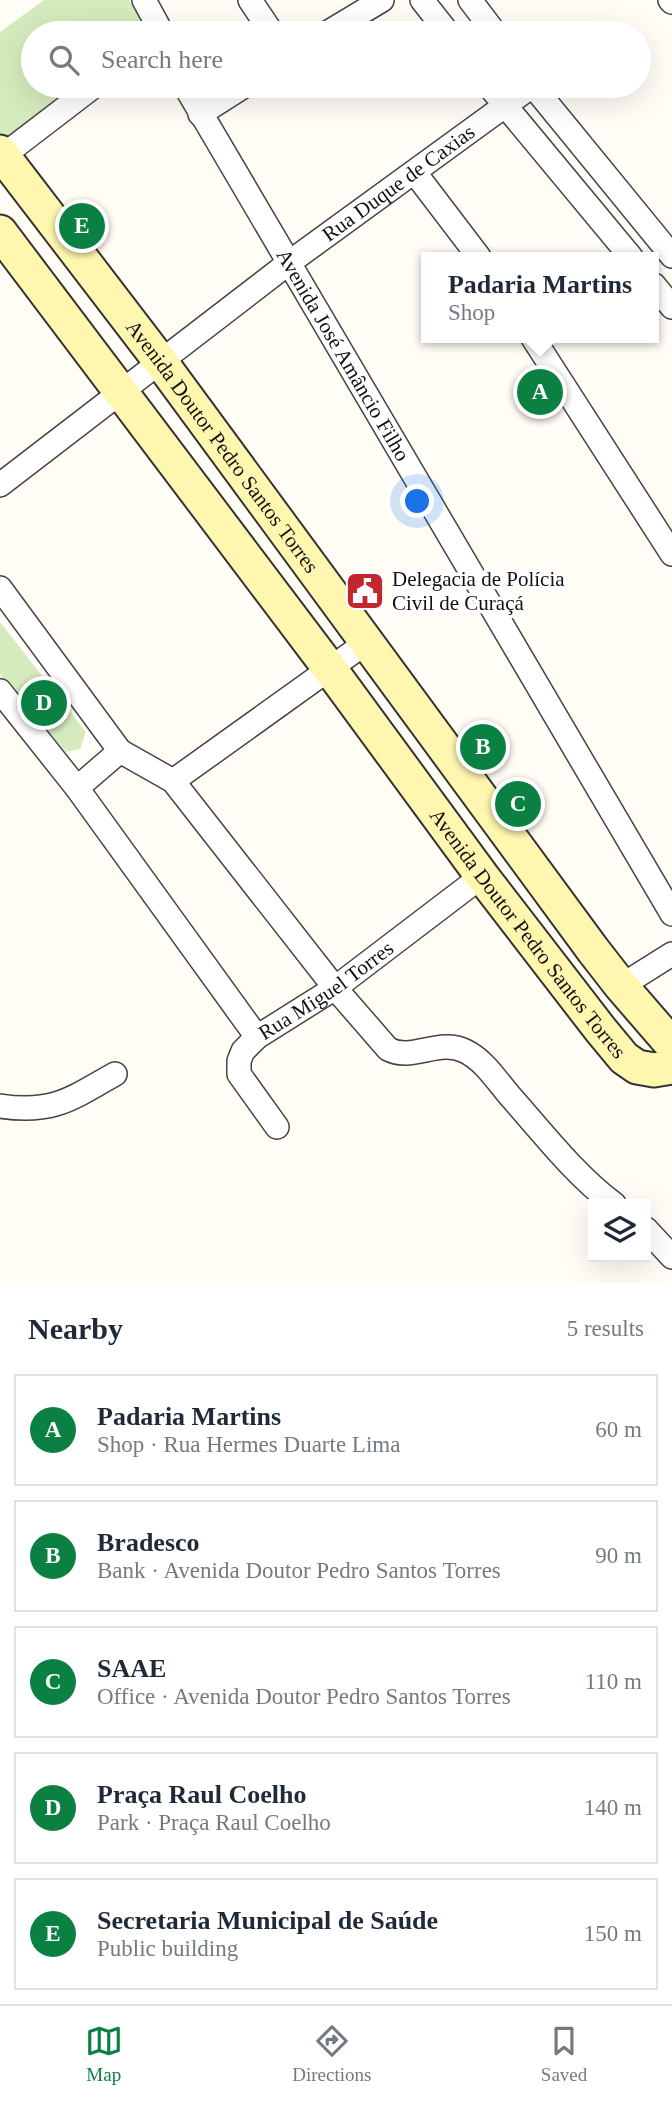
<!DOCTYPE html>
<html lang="en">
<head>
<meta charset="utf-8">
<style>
  :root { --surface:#fff; --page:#f2f2f3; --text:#1f2937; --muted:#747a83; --line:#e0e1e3; --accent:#0b8043 }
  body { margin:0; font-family:Georgia,serif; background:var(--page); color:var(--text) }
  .controls { position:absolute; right:21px; bottom:21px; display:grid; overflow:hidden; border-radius:0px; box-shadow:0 7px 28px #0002 }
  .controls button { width:63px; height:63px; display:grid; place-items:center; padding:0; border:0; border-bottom:2px solid var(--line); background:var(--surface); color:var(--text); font:35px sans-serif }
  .you { position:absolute; left:418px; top:502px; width:24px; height:24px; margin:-18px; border:5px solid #fff; border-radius:50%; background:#1a73e8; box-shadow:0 0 0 10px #1a73e833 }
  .badge { display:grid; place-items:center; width:46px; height:46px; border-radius:50%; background:var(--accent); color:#fff; font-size:23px; font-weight:700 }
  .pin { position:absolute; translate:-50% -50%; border:4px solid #fff; box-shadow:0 2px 7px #0006 }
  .popup { position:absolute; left:421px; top:252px; width:238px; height:91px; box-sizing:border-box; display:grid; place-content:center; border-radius:0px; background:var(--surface); filter:drop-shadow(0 2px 5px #0005); font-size:23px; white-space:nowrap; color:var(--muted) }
  .popup b { font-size:26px; color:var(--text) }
  .popup::after { content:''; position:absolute; left:50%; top:100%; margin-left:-14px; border:14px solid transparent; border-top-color:var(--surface) }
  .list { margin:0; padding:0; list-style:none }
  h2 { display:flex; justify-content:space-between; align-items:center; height:91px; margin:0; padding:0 28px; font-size:30px }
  h2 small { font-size:23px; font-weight:400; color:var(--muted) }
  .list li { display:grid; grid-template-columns:46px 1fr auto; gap:21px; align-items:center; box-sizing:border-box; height:112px; margin:0 14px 14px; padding:0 14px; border:2px solid var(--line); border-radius:0px }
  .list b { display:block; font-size:26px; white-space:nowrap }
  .list p { margin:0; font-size:23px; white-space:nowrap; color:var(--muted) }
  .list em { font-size:23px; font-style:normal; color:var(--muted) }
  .icon { flex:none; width:38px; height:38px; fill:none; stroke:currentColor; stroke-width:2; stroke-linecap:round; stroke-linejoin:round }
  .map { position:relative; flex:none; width:672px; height:1283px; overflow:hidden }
  .search { position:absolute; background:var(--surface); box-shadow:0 7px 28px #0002; left:21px; right:21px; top:21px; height:77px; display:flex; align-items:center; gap:18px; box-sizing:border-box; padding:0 24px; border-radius:38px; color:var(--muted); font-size:26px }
  .sheet { height:721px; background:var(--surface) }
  nav { display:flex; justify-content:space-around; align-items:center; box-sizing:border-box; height:98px; border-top:2px solid var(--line); background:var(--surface); font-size:19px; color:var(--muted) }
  nav a { display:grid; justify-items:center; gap:4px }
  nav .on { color:var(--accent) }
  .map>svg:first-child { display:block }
</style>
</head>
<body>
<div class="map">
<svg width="672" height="1283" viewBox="0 0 672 1283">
  <rect width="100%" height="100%" fill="#fffdf5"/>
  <g fill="#d5ebbd">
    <polygon points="44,0 129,0 148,33 33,33 33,86 79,86 6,141 0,133 0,32"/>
    <polygon points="0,622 86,732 80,749 66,752 0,674"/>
  </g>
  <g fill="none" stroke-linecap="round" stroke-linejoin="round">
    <g stroke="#444" stroke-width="26">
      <g id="street">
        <polyline points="144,0 162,33"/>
        <polyline points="250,0 272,33"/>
        <polyline points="422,0 448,33"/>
        <polyline points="470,0 495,33"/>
        <polyline points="670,0 672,2"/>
        <polyline points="327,33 382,0"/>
        <path id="s1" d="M 185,86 L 672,914"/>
        <polyline points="489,86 631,257"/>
        <polyline points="533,86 672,256"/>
        <polyline points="200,114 244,86"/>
        <polyline points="0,158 94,86"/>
        <polyline points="415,173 479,257"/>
        <polyline points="654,285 672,307"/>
        <polyline points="533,338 672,554"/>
        <path id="s2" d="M 0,485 L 290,262 L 532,86"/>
        <path d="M 0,588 L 120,751 L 173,781 L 335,988 L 388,1049 C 412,1062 439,1038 465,1051 C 484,1060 497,1081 510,1096 C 543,1133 574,1174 614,1204"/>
        <polyline points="0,691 77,788 257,1037"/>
        <polyline points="173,781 367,642"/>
        <polyline points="77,788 120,751"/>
        <polyline points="621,986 672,954"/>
        <path d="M 0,1106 C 53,1114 71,1099 115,1074"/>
        <path id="s3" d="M 277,1127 L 239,1074 L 239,1061 L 243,1051 L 257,1037 L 335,988 L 482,876"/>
        <polyline points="646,1229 672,1257"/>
      </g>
    </g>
    <g stroke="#333" stroke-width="37">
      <g id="secondary">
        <path id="s4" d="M 0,152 L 160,361 L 593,950 L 621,986 L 672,1045"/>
        <path id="s5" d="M 0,232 L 330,669 L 482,876 L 600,1029 L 624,1058 L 637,1067 L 654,1070 L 672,1067"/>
      </g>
    </g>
    <use href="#street" stroke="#fff" stroke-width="23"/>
    <use href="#secondary" stroke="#fff6b0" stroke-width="33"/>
  </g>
  <defs>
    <g id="civic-square" transform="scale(2.0125)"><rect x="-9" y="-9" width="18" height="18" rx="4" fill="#c4262e" stroke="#fff"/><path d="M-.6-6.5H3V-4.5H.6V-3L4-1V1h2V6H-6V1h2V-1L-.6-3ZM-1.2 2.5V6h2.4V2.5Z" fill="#fff"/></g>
  </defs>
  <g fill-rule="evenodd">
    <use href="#civic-square" x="365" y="591"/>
  </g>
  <g text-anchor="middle" stroke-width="7" stroke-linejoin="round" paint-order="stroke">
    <g font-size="21" fill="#111" stroke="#fff">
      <text dy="7" stroke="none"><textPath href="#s2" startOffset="500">Rua Duque de Caxias</textPath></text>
      <text dy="7" stroke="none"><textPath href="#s1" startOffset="312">Avenida José Amâncio Filho</textPath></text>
      <text dy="7" stroke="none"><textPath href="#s4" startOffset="369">Avenida Doutor Pedro Santos Torres</textPath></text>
      <text dy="7" stroke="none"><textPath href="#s5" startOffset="878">Avenida Doutor Pedro Santos Torres</textPath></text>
      <text dy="7" stroke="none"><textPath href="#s3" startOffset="192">Rua Miguel Torres</textPath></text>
    </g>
    <g font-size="21" fill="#111" stroke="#fff" text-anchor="start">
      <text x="392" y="586">Delegacia de Polícia<tspan x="392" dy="24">Civil de Curaçá</tspan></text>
    </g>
  </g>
</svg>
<div class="controls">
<button><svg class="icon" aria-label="layers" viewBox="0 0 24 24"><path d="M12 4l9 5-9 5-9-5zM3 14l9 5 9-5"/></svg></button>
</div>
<div class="you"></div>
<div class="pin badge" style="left:540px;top:392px">A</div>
<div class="popup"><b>Padaria Martins</b>Shop</div>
<div class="pin badge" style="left:483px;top:747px">B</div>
<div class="pin badge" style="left:518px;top:804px">C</div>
<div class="pin badge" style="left:44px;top:703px">D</div>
<div class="pin badge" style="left:82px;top:226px">E</div>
<div class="search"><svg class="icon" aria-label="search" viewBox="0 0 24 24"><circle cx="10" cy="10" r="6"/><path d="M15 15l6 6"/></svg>Search here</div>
</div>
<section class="sheet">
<h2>Nearby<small>5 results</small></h2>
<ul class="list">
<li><span class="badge">A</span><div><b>Padaria Martins</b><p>Shop · Rua Hermes Duarte Lima</p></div><em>60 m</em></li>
<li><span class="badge">B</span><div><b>Bradesco</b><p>Bank · Avenida Doutor Pedro Santos Torres</p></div><em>90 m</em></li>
<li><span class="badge">C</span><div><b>SAAE</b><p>Office · Avenida Doutor Pedro Santos Torres</p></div><em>110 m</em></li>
<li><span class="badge">D</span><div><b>Praça Raul Coelho</b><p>Park · Praça Raul Coelho</p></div><em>140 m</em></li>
<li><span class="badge">E</span><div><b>Secretaria Municipal de Saúde</b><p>Public building</p></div><em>150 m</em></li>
</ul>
</section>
<nav>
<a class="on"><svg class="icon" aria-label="map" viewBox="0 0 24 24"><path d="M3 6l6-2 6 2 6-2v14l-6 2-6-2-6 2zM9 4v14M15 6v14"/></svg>Map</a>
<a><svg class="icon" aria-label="directions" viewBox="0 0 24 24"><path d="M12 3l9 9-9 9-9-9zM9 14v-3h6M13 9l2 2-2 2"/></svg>Directions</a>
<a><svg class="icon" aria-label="saved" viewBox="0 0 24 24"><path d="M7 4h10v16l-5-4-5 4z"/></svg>Saved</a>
</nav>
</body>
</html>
